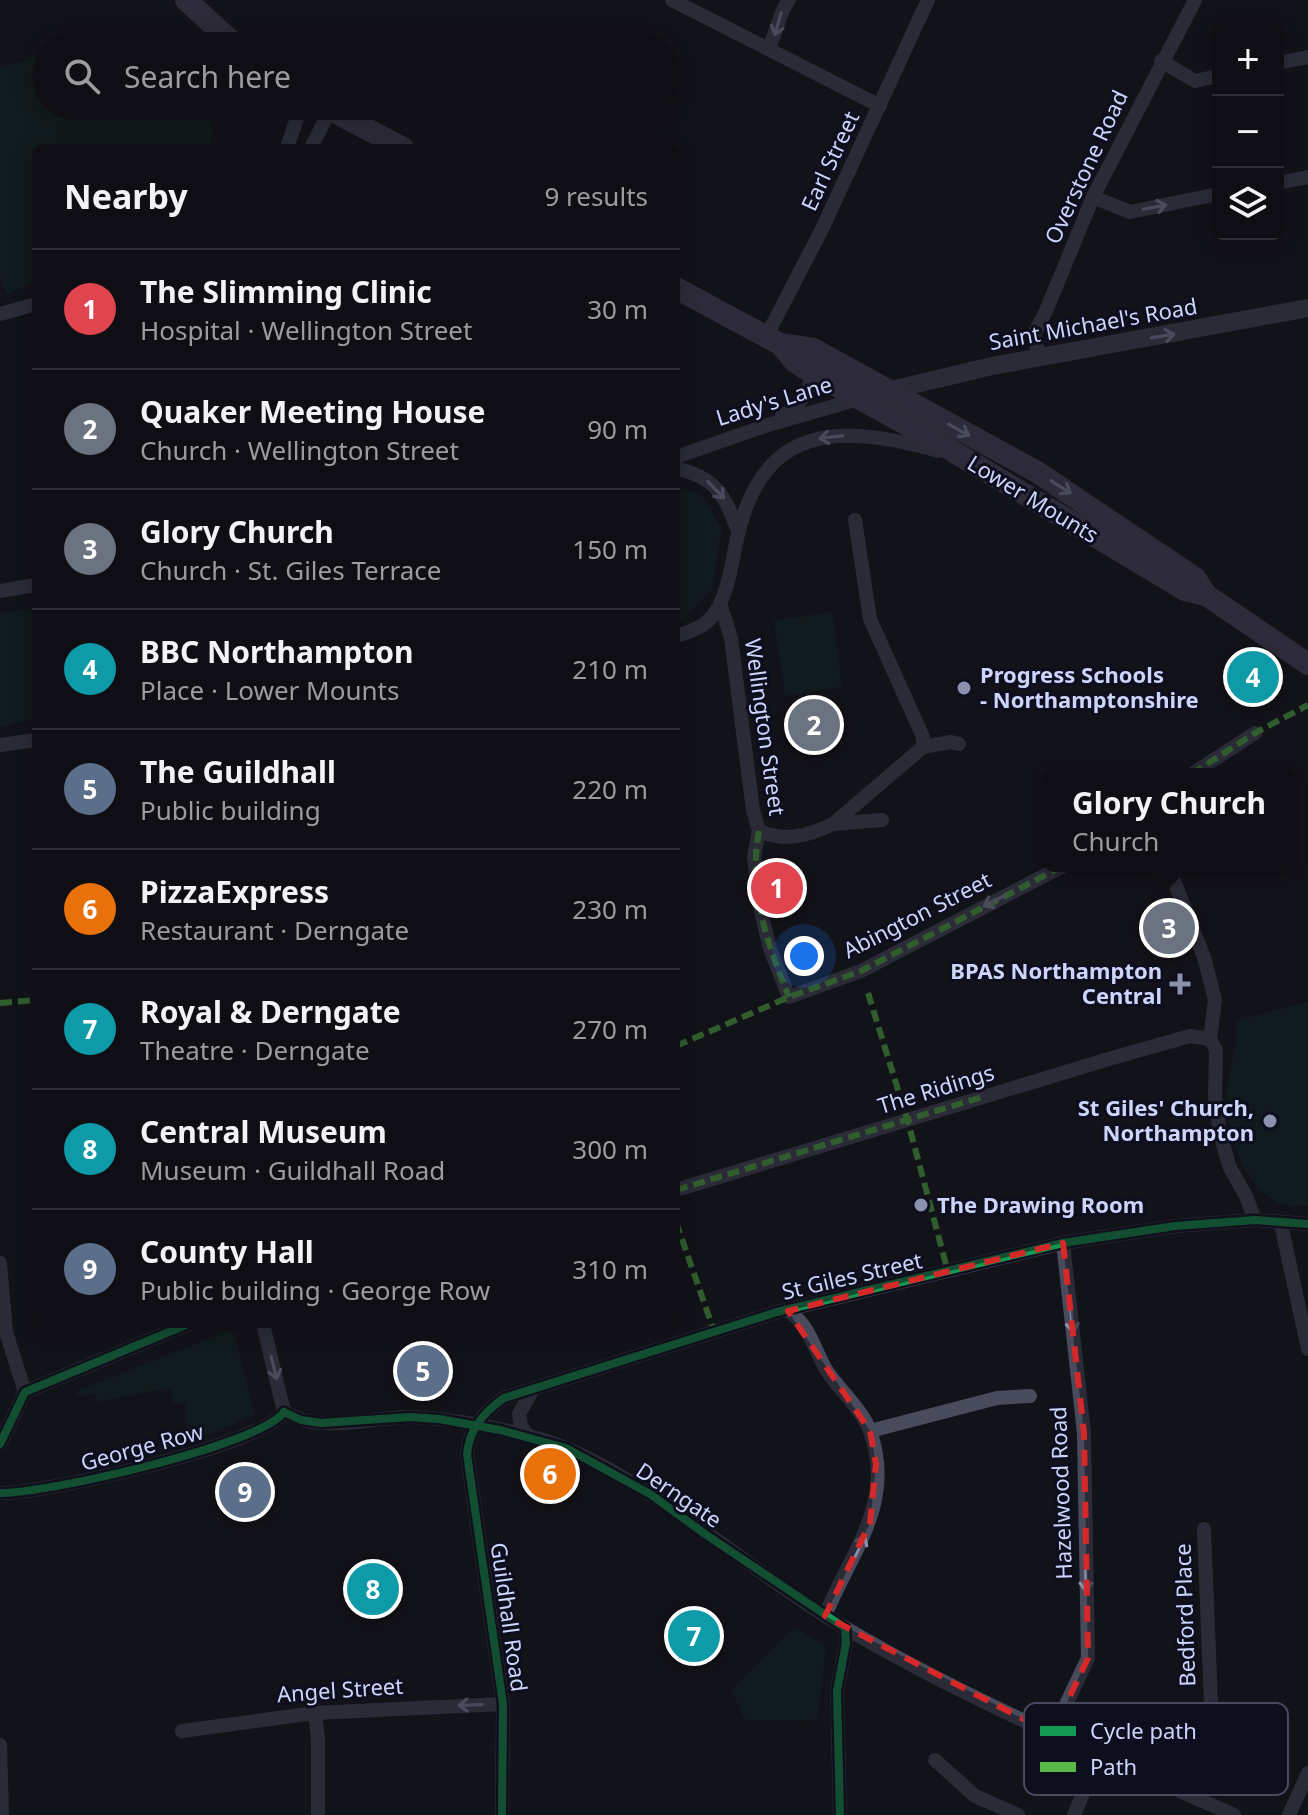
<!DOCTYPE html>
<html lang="en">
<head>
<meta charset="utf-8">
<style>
  :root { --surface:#0e0e14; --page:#17171d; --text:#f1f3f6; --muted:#9b9ca0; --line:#2e2e34; --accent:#8c91ad }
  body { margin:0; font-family:"Noto Sans",sans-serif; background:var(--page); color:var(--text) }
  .controls { position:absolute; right:24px; top:24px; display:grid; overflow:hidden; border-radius:12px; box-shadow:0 4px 20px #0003 }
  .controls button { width:72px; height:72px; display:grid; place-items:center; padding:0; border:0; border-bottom:2px solid var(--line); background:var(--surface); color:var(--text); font:40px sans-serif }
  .you { position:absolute; left:804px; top:956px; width:28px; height:28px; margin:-20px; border:6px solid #fff; border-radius:50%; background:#1a73e8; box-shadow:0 0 0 12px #1a73e833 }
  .badge { display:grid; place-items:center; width:52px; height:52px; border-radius:50%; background:var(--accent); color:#fff; font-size:26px; font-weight:700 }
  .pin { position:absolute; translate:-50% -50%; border:4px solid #fff; box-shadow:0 2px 8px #0006 }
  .popup { position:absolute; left:1043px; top:768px; width:252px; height:104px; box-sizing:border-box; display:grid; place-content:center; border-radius:12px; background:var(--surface); filter:drop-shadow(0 2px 6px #0005); font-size:26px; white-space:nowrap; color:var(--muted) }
  .popup b { font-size:30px; color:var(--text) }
  .popup::after { content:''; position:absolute; left:50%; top:100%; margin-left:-16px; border:16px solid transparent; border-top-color:var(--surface) }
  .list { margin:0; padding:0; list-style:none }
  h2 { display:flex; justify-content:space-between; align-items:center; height:104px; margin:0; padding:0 32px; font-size:34px }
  h2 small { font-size:26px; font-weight:400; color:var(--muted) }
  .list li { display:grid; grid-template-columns:52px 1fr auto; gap:24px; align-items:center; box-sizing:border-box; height:120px; padding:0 32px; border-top:2px solid var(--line) }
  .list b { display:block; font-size:30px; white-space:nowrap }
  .list p { margin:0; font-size:26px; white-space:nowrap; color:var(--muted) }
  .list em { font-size:26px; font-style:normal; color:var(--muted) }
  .icon { flex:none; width:44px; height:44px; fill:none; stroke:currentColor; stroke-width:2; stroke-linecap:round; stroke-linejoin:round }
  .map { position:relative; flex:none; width:1308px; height:1815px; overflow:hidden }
  .search { position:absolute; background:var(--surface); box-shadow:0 4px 20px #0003; left:32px; top:32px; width:648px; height:88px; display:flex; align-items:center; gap:20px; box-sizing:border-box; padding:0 28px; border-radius:44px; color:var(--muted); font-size:30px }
  .panel { position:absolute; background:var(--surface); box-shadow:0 4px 20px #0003; left:32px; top:144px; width:648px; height:1184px; border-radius:12px }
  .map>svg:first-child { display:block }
</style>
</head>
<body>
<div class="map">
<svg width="1308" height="1815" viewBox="0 0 1308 1815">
  <rect width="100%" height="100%" fill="#12121a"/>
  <g fill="#112520">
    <polygon points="46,53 46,106 209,106 212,137 209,148 36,148 36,281 7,295 0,279 0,68"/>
    <polygon points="676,487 701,494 722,529 712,589 682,620 676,622"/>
    <polygon points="18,610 36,611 36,718 0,727 0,613"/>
    <polygon points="833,612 842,687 785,696 774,620"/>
    <path d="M 1308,1001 L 1308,1205 C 1298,1205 1286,1207 1277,1203 C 1242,1184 1223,1126 1227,1088 C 1229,1065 1239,1045 1236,1021 Z"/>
    <polygon points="228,1331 234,1334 255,1414 191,1443 106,1462 105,1456 188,1440 185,1403 173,1404 170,1388 97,1402 95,1394 77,1397 76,1391"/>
    <polygon points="795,1627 826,1646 818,1719 812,1721 745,1720 731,1691"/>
  </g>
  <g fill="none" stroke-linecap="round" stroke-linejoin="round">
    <g stroke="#474b5b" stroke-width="14">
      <polyline points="672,0 880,106"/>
      <path d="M 768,49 C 777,33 778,14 789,0"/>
      <polyline points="1161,61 1195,81 1218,76"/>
      <polyline points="1278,63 1308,57"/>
      <polyline points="287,148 301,106"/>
      <polyline points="311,148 330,110"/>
      <polyline points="1278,183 1308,177"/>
      <polyline points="1093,197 1130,212 1218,194"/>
      <polyline points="0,314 36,304"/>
      <polyline points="766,337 822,229 928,0"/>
      <polyline points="1039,357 1034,334 1046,311 1093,197 1195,0"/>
      <path d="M 782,416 C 798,406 807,397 811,379 L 806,369"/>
      <polyline points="676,457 768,425 862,398"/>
      <path d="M 676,468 C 716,478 724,494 738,531"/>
      <polyline points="0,591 36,585"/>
      <polyline points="720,603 731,638 753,810 759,831 754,856 760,907 770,949 789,997 861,971 1063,866"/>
      <path d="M 676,636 C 688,632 700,629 709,620 C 728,601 731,564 737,539 C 762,422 841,424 938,451"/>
      <polyline points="0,745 36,740"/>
      <polyline points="923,747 951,742 959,744"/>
      <polyline points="1192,774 1255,733"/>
      <polyline points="833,824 882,820"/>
      <path d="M 759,831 C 785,842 808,836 833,824 L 923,747 L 923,737 L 870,619 L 855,520"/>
      <polyline points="1168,866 1204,957 1215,1000 1210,1039 1216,1050 1215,1096 1220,1134 1230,1168 1246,1196 1255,1220"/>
      <polyline points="676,1190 1112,1058 1190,1036 1210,1039"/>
      <polyline points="1281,1224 1308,1349"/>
      <polyline points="0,1263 6,1332 25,1392"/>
      <path d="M 788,1311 C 809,1323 815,1352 827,1371 C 840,1391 862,1409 870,1431 C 896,1504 850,1553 825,1616"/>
      <polyline points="263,1324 284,1412"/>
      <polyline points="25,1392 188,1324"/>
      <path d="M 284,1412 C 290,1414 294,1417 300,1419 C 330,1430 377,1417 409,1417 C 446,1417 534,1433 568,1449 C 668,1493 749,1571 842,1626 C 967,1700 1102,1756 1234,1815"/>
      <polyline points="870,1431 997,1398 1030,1396"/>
      <polyline points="529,1438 521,1426 519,1414 532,1391"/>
      <polyline points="0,1444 25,1392"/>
      <path d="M 0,1493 C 45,1494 261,1445 284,1412"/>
      <polyline points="315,1713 318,1738 318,1815"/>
      <polyline points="182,1731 315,1713 503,1704"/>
      <polyline points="1052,1734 1088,1658 1084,1433 1063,1243"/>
      <polyline points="0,1745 2,1815"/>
      <polyline points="935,1760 975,1796 1018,1815"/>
      <polyline points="1174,1788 1211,1704 1204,1529"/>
      <path d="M 502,1815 L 503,1704 L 467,1454 C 469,1429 484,1412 504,1398 L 777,1312 L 1063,1243 L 1175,1226 L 1255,1220 L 1308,1224"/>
      <polyline points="840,1815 837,1691 846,1643 845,1628"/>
      <polyline points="1074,1815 1100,1754"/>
      <polyline points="1289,1815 1308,1773"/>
    </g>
    <polyline stroke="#474b5b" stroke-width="18" points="887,391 992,366 1308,308"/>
    <g stroke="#4e4b61" stroke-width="22">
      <polyline points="186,0 231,41 233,46"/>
      <polyline points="323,106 403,148"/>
      <polyline points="676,288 780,344 813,349 1037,472 1195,578 1206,595"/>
      <polyline points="780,344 794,361 806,369 934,440 1185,590 1206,595 1308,664"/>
    </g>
    <g stroke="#58b947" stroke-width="6" stroke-dasharray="12 6" stroke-linecap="butt">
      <polyline points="1192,774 1255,733 1308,705"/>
      <path d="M 759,831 C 748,889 767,944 789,997"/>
      <polyline points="868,993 908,1122 948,1272"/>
      <polyline points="0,1003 36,1000"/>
      <polyline points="676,1046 789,997 861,971 1063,866"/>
      <polyline points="676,1190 982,1097"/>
      <polyline points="676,1222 714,1331"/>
    </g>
    <g stroke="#0e0f1e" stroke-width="13">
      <g id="cycleway">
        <polyline points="284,1412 301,1420 321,1423 410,1417 439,1419 500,1430 566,1448 650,1494 705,1534 845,1628 846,1643 837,1691 840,1815"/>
        <polyline points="0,1444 25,1392 188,1324"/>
        <path d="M 0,1493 C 45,1494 261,1445 284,1412"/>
        <path d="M 502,1815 L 503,1704 L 467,1454 C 469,1429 484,1412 504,1398 L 777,1312 L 1063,1243 L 1175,1226 L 1255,1220 L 1308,1224"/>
      </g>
    </g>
    <use href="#cycleway" stroke="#139951" stroke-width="8"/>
  </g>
  <defs><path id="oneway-shaft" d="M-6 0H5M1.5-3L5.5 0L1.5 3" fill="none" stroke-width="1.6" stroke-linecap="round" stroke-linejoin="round" transform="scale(2)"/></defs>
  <g stroke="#8a90ac">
    <use href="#oneway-shaft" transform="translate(778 24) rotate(106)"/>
    <use href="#oneway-shaft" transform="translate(1155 207) rotate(-11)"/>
    <use href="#oneway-shaft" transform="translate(1163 336) rotate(-9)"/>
    <use href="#oneway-shaft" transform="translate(831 437) rotate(173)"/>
    <use href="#oneway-shaft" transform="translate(716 490) rotate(46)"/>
    <use href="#oneway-shaft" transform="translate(994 901) rotate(153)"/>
    <use href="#oneway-shaft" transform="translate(1072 1321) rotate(84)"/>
    <use href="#oneway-shaft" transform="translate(274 1368) rotate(76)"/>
    <use href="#oneway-shaft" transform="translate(860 1546) rotate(-65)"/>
    <use href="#oneway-shaft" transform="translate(1086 1580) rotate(89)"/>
    <use href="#oneway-shaft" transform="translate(470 1705) rotate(178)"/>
  </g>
  <g stroke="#8e90ae">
    <use href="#oneway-shaft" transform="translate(959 430) rotate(29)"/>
    <use href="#oneway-shaft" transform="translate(1061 487) rotate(32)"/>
  </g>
  <path d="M0 0H1308V1815H0ZM 1063,1243 L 1084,1433 L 1088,1658 L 1052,1734 L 825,1616 L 870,1523 L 876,1464 L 870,1431 L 788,1311 Z" fill="#12121a" fill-opacity=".55" fill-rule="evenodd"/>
  <path fill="none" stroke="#d62828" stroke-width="6" stroke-dasharray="16 10" stroke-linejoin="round" d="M 1063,1243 L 1084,1433 L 1088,1658 L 1052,1734 L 825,1616 L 870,1523 L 876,1464 L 870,1431 L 788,1311 Z"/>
  <g fill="#8c91ad" stroke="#0e0f1e" stroke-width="3">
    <circle cx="964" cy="688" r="8"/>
    <path d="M1176 972h8v8h8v8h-8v8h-8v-8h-8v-8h8z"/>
    <circle cx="1270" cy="1121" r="8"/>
    <circle cx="921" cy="1205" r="8"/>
  </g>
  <g text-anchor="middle" stroke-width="6" stroke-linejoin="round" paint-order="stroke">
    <g font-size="22" fill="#ced5fc" stroke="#0e0f1e">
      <text transform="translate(830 161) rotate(-65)" y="8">Earl Street</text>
      <text transform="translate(1086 167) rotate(-65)" y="8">Overstone Road</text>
      <text transform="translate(1093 324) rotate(-10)" y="8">Saint Michael's Road</text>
      <text transform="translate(774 401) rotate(-17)" y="8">Lady's Lane</text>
      <text transform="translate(1033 499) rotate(31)" y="8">Lower Mounts</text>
      <text transform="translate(765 727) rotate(82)" y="8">Wellington Street</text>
      <text transform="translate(917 915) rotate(-27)" y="8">Abington Street</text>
      <text transform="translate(936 1089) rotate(-17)" y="8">The Ridings</text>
      <text transform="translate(852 1276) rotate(-13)" y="8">St Giles Street</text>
      <text transform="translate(142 1447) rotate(-15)" y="8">George Row</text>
      <text transform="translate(1061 1493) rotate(-92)" y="8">Hazelwood Road</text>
      <text transform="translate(679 1495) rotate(34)" y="8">Derngate</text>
      <text transform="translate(1185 1615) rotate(-92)" y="8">Bedford Place</text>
      <text transform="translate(509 1617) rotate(82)" y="8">Guildhall Road</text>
      <text transform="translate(340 1690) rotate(-4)" y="8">Angel Street</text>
    </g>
    <g font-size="22" font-weight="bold" fill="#ced5fc" stroke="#0e0f1e" text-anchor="start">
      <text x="980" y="683">Progress Schools<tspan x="980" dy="25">- Northamptonshire</tspan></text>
      <text x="1162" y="979" text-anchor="end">BPAS Northampton<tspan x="1162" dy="25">Central</tspan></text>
      <text x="1254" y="1116" text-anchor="end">St Giles' Church,<tspan x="1254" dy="25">Northampton</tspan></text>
      <text x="937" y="1213">The Drawing Room</text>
    </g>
  </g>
  <rect x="1024" y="1703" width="264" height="92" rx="12" fill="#0e0f1e" stroke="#484a61" stroke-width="2"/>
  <rect x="1040" y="1726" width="36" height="10" fill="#139951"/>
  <rect x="1040" y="1762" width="36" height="10" fill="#58b947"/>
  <g font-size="22" fill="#ced5fc">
    <text x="1090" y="1739">Cycle path</text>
    <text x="1090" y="1775">Path</text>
  </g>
</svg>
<div class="controls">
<button>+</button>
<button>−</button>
<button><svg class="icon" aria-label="layers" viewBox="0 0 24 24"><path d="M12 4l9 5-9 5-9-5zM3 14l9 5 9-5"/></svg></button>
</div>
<div class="you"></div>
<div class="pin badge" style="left:777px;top:888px;background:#e0444e">1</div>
<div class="pin badge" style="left:814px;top:725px;background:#6b7280">2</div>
<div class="pin badge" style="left:1169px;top:928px;background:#6b7280">3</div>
<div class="popup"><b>Glory Church</b>Church</div>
<div class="pin badge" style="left:1253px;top:677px;background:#0f9aa8">4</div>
<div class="pin badge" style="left:423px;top:1371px;background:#5c6f8a">5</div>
<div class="pin badge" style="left:550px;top:1474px;background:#e8710a">6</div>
<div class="pin badge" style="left:694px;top:1636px;background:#0f9aa8">7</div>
<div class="pin badge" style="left:373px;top:1589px;background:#0f9aa8">8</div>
<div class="pin badge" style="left:245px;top:1492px;background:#5c6f8a">9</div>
<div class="search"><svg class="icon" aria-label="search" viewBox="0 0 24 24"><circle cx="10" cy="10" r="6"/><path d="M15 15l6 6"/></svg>Search here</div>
<section class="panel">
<h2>Nearby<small>9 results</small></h2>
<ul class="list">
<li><span class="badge" style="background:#e0444e">1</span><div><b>The Slimming Clinic</b><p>Hospital · Wellington Street</p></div><em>30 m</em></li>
<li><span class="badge" style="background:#6b7280">2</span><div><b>Quaker Meeting House</b><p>Church · Wellington Street</p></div><em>90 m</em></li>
<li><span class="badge" style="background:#6b7280">3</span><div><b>Glory Church</b><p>Church · St. Giles Terrace</p></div><em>150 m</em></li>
<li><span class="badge" style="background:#0f9aa8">4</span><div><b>BBC Northampton</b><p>Place · Lower Mounts</p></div><em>210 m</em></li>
<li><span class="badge" style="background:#5c6f8a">5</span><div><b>The Guildhall</b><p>Public building</p></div><em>220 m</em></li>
<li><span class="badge" style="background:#e8710a">6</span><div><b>PizzaExpress</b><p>Restaurant · Derngate</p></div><em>230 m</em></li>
<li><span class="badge" style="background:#0f9aa8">7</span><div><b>Royal &amp; Derngate</b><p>Theatre · Derngate</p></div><em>270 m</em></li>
<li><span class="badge" style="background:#0f9aa8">8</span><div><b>Central Museum</b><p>Museum · Guildhall Road</p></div><em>300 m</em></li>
<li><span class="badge" style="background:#5c6f8a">9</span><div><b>County Hall</b><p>Public building · George Row</p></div><em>310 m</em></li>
</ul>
</section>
</div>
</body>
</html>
